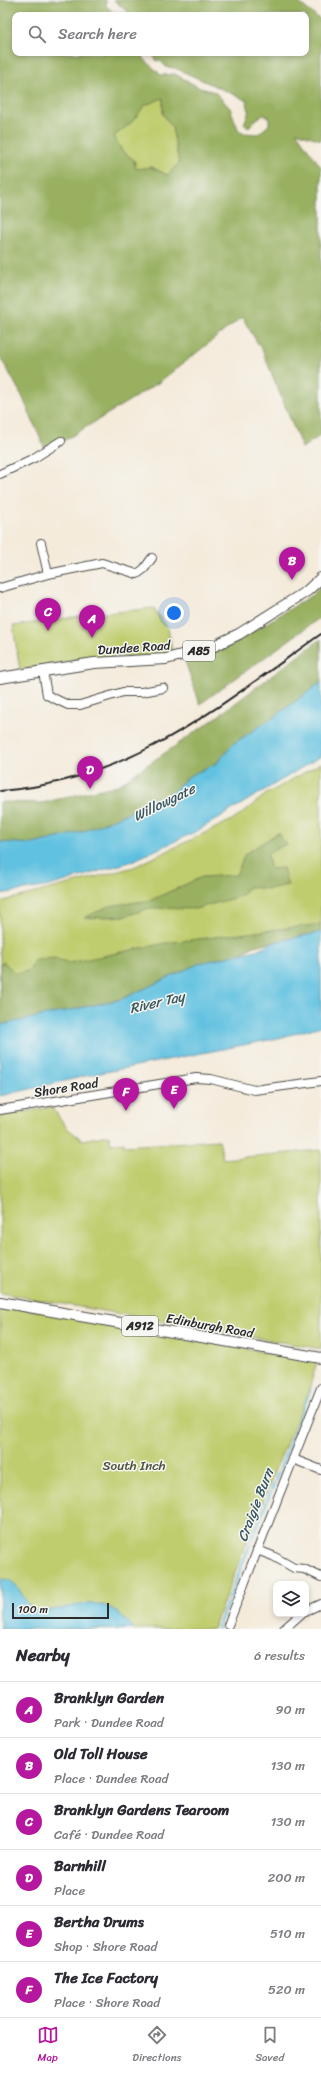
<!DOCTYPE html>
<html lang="en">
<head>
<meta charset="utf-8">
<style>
  :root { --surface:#fff; --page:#f2f2f3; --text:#2b2b33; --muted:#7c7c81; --line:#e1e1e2; --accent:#b5179e }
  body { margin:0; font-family:Sriracha,sans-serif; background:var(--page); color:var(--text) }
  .controls { position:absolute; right:12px; bottom:12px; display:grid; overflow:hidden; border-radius:8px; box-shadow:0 2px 6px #0003 }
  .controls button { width:36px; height:36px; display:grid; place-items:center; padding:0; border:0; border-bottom:1px solid var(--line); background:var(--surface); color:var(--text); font:20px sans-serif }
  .scale { position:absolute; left:12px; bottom:10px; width:97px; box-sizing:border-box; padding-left:4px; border:2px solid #2b2b2b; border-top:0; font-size:11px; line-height:14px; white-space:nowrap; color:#2b2b2b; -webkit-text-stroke:3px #f6f6f2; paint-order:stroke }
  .you { position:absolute; left:174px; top:613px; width:14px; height:14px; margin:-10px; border:3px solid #fff; border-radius:50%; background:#1a73e8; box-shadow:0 0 0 6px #1a73e833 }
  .badge { display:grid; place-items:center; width:26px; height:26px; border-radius:50%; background:var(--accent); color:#fff; font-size:13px; font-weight:700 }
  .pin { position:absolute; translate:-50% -33px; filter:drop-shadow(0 1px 2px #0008) }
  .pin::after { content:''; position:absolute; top:21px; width:14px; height:12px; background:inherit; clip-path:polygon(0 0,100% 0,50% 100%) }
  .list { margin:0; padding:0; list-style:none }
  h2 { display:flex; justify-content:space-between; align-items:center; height:52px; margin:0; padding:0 16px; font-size:17px }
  h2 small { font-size:13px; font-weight:400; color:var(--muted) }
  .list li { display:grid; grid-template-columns:26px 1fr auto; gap:12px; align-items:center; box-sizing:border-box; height:56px; padding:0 16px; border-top:1px solid var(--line) }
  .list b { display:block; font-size:15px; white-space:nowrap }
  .list p { margin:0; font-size:13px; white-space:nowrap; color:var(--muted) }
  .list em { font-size:13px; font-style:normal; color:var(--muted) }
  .icon { flex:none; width:22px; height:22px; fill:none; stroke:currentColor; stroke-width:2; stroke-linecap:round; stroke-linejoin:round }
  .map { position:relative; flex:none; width:321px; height:1629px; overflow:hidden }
  .search { position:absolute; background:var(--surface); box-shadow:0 2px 6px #0003; left:12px; right:12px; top:12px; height:44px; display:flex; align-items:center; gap:10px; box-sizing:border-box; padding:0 14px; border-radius:8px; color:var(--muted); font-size:15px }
  .sheet { height:388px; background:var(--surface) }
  nav { display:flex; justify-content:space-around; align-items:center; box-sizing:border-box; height:56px; border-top:1px solid var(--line); background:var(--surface); font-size:11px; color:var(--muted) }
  nav a { display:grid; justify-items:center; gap:2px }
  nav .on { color:var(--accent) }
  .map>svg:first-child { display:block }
</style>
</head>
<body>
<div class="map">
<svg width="321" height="1629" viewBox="0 0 321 1629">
  <rect width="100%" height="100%" fill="#f6f6f2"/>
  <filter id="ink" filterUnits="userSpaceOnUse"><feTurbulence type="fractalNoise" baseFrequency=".025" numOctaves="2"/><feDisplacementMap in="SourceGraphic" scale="8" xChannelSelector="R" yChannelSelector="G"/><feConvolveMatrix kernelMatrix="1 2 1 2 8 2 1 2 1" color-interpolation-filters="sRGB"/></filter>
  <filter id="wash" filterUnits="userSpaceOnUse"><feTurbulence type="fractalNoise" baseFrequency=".012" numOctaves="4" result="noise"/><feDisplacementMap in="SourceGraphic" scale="16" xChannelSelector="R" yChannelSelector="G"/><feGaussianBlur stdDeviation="0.9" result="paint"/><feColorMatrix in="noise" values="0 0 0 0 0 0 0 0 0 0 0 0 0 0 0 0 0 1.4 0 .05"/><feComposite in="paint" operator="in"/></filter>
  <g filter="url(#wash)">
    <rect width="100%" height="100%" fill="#f4ebdb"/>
    <g fill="#c0cd6e" stroke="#767c4c">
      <polygon points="163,98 163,114 172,127 179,163 167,175 151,167 136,170 134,160 122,151 114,136 131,123 145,105"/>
      <polygon points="153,608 168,628 173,655 92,657 20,670 13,626 80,616"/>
      <polygon points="321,763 321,924 0,990 0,902 134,867 236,818 265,795"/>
      <polygon points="52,1107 67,1128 82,1140 109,1135 111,1144 124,1142 125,1146 219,1140 223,1159 321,1150 321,1349 0,1293 0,1116"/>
      <polygon points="0,1304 317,1362 306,1399 275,1470 213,1629 0,1629"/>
    </g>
    <g fill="#98b061" stroke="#626e46" fill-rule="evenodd">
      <path d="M 0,0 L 106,0 L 106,6 L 117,15 L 15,15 L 15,53 L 140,53 L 146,61 L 161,75 L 175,74 L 200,88 L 215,92 L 230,108 L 238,129 L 243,133 L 258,134 L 269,125 L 269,117 L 263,115 L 255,120 L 249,127 L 244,124 L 249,111 L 246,100 L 175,68 L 166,67 L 160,60 L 157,61 L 151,53 L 306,53 L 306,15 L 128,15 L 128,12 L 114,0 L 295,0 L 321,20 L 321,140 L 296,132 L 321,167 L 321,435 L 302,448 L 263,352 L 242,317 L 158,383 L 62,442 L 44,447 L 22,396 L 0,356 ZM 163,98 L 163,114 L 172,127 L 179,163 L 167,175 L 151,167 L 136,169 L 134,160 L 122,151 L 114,136 L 131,123 L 145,105 Z"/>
      <polygon points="321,586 321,617 200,704 185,661 234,643 311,596"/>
      <polygon points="321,639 321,682 277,715 234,743 217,763 189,776 169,795 148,801 130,812 82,832 33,844 0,842 0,802 42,803 118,785 210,722"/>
      <polygon points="278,833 286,844 267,854 271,869 283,868 288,885 268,889 248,887 241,896 195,909 150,908 126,916 84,918 109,906 151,900 202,877 236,875 245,854"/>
      <polygon points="321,924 321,932 254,946 242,953 200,963 122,999 0,1025 0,964 4,962 16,974 30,970 34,960 54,958 69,963 165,943"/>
    </g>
    <g fill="#61c1e0" stroke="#467686">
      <polygon points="321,682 321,756 197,831 130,862 49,886 0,894 0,842 33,844 82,832 130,812 148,801 169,795 189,776 217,763 234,743 277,715"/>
      <polygon points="321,932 321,1026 279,1038 90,1075 0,1096 0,1025 122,999 200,963 257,950 275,942"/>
      <path d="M 0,1579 C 22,1577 20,1604 37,1611 C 79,1611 101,1586 133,1629 L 0,1629 Z"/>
    </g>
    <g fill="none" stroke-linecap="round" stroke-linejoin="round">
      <polyline stroke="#61c1e0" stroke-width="2" points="217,1629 311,1389"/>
    </g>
  </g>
  <g filter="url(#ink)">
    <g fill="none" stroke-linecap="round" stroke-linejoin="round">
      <g stroke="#494845" stroke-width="10">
        <g id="minor">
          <polyline points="0,474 34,458 61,441"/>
          <polyline points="41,543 48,574"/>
          <polyline points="0,588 48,574 102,563 137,574 144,569 152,558"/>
          <polyline points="43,671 47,695 68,705 80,705 123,692 142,692 163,688"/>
          <polyline points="0,1110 196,1078 211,1079 254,1090 321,1081"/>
          <polyline points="293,1459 321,1470"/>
          <polyline points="257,1550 273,1556 294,1568 304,1569 321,1577"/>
          <polyline points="306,1611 321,1604"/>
          <polyline points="228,1625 321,1388"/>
          <polyline points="284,1629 301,1614"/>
        </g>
      </g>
      <g stroke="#494845" stroke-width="12">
        <g id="major">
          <polyline points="0,678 94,663 166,659 212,647 239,634 307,591 321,578"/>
          <polyline points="0,1302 321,1358"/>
        </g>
      </g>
      <use href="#minor" stroke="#fff" stroke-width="8"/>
      <use href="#major" stroke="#fff" stroke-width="10"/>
      <path stroke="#2b2b2b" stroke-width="2" d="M 0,791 C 131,781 218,707 321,634"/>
    </g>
  </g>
  <g text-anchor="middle" stroke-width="3" stroke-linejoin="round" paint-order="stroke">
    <g fill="#f6f6f2" stroke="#686867" stroke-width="1">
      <rect x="183" y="641" width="32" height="20" rx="3"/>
      <rect x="122" y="1316" width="36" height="20" rx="3"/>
    </g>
    <g font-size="12" font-weight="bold" fill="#2b2b2b">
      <text x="199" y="655">A85</text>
      <text x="140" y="1330">A912</text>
    </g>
    <g font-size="13" fill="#2b2b2b" stroke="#f6f6f2">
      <text transform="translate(134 647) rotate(-4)" y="5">Dundee Road</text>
      <text transform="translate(66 1087) rotate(-9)" y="5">Shore Road</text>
      <text transform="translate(210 1325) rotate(10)" y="5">Edinburgh Road</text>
    </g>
    <g font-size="13" fill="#50543c" stroke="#f6f6f2">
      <text x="134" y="1470">South Inch</text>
    </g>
    <g font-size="14" font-style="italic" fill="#3b5861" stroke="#f6f6f2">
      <text transform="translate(164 802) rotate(-26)" y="5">Willowgate</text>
      <text transform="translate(157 1002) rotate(-13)" y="5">River Tay</text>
      <text transform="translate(255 1505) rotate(-69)" y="5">Craigie Burn</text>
    </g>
  </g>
</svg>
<div class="controls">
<button><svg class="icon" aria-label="layers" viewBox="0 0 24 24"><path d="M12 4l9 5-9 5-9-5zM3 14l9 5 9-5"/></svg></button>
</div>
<div class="scale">100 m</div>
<div class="you"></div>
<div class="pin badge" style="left:92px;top:638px">A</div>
<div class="pin badge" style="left:292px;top:580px">B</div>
<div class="pin badge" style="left:48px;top:631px">C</div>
<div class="pin badge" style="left:90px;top:789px">D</div>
<div class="pin badge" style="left:174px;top:1109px">E</div>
<div class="pin badge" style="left:126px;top:1111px">F</div>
<div class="search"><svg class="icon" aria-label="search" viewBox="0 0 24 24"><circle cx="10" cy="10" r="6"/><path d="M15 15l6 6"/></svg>Search here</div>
</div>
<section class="sheet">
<h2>Nearby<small>6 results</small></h2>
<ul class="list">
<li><span class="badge">A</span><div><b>Branklyn Garden</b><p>Park · Dundee Road</p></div><em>90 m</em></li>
<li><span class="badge">B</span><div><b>Old Toll House</b><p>Place · Dundee Road</p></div><em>130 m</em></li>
<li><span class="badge">C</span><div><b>Branklyn Gardens Tearoom</b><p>Café · Dundee Road</p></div><em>130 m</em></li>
<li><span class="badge">D</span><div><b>Barnhill</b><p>Place</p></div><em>200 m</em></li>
<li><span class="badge">E</span><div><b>Bertha Drums</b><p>Shop · Shore Road</p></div><em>510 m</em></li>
<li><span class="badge">F</span><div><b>The Ice Factory</b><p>Place · Shore Road</p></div><em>520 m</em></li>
</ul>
</section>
<nav>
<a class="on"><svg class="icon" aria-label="map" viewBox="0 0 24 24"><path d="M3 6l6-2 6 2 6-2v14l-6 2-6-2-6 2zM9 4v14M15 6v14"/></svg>Map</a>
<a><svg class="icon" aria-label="directions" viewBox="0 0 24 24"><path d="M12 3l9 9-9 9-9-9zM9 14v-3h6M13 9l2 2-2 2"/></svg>Directions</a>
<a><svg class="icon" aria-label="saved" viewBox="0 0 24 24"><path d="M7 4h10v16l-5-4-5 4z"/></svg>Saved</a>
</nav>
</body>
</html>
